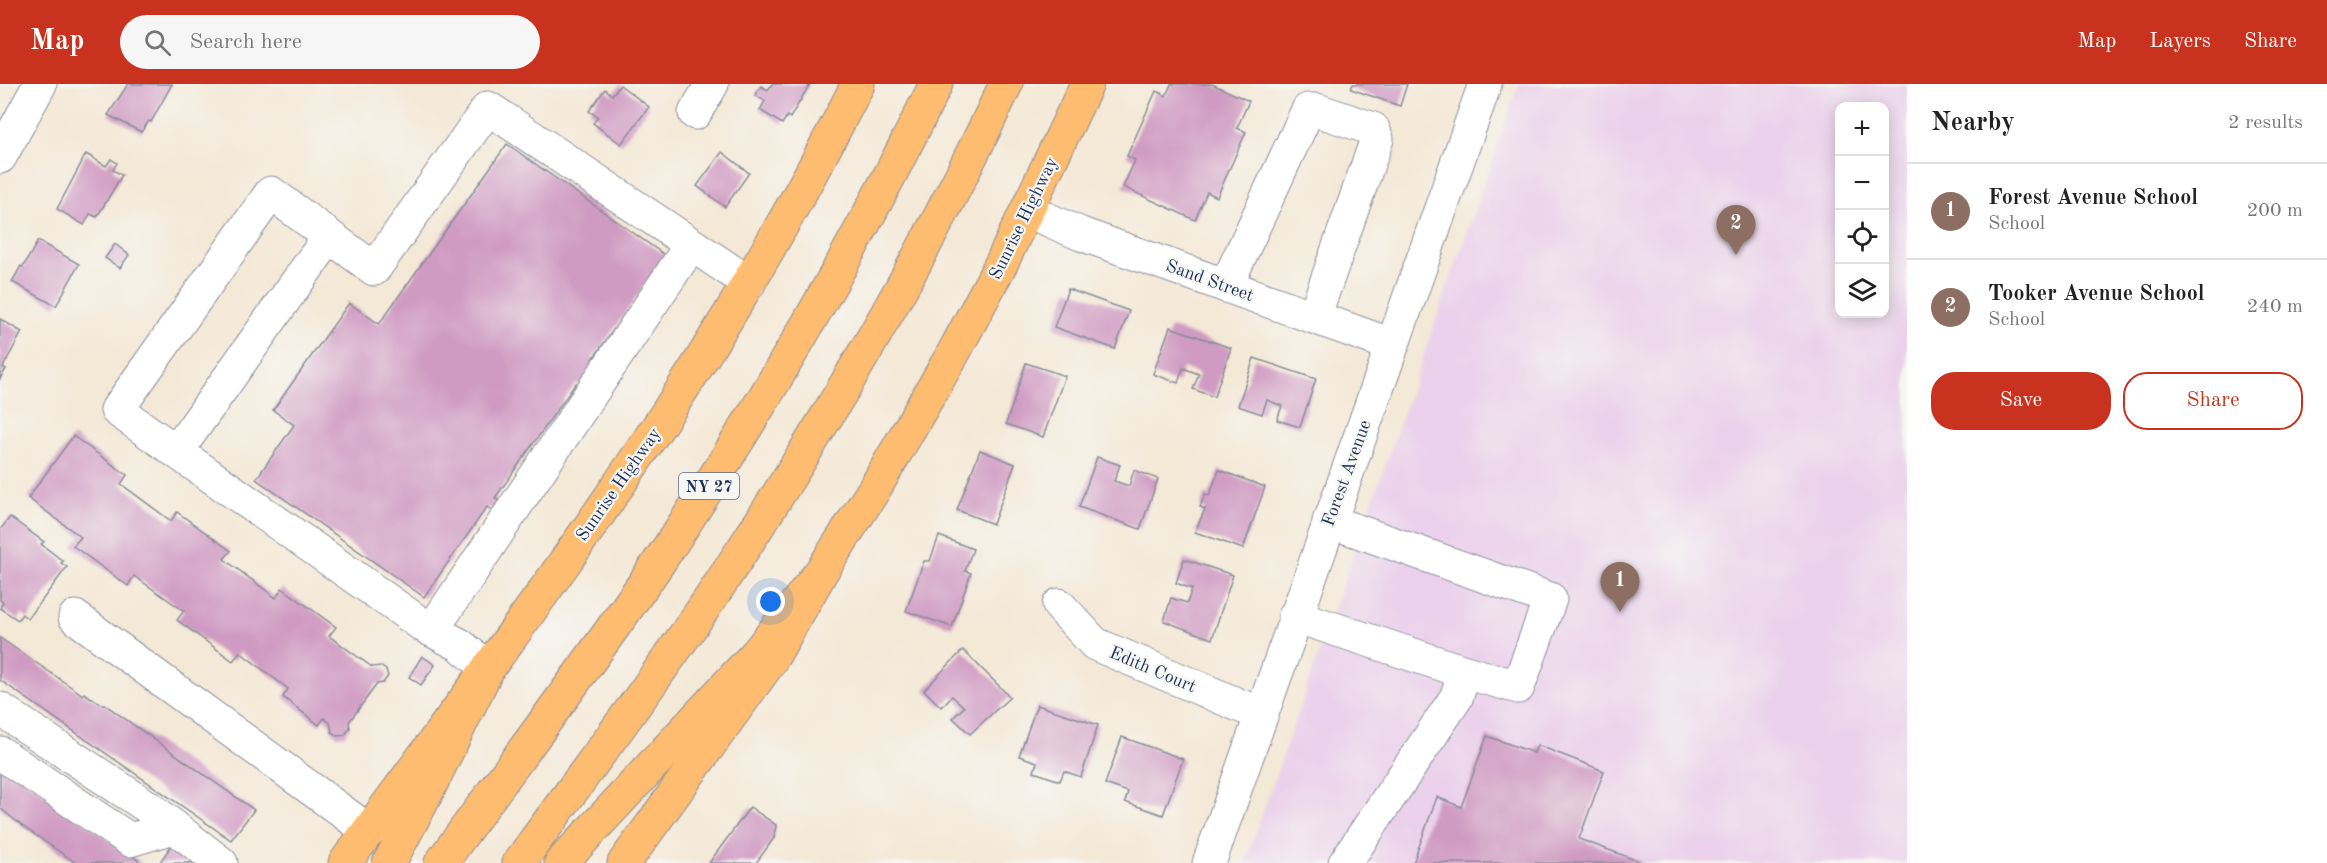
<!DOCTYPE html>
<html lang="en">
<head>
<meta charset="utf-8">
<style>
  :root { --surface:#fff; --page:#f6f6f6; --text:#222; --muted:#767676; --line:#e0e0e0; --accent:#c8321e }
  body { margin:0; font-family:"Old Standard TT",serif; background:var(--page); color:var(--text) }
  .controls { position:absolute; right:18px; top:18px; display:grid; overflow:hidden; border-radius:12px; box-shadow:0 3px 15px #0003 }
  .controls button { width:54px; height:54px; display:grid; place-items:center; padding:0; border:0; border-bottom:2px solid var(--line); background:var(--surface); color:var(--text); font:30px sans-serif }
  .you { position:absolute; left:771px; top:518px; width:21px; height:21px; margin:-15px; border:4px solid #fff; border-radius:50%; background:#1a73e8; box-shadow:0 0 0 9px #1a73e833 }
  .badge { display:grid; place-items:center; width:39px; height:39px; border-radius:50%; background:var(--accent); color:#fff; font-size:20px; font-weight:700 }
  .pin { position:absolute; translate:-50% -50px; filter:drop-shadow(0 2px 3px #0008) }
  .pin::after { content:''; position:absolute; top:32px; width:21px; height:18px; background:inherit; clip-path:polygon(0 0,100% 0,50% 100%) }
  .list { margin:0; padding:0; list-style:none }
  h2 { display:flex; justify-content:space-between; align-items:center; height:78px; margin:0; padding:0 24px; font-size:26px }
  h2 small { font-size:20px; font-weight:400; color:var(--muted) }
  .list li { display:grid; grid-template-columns:39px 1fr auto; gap:18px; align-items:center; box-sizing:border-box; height:96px; padding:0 24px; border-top:2px solid var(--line) }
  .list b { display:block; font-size:22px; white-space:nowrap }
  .list p { margin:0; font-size:20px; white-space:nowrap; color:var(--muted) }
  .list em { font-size:20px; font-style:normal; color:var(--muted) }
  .actions { display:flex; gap:12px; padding:18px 24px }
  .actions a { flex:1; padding:14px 0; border:2px solid var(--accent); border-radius:24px; text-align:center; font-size:21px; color:var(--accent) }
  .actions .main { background:var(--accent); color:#fff }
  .icon { flex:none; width:33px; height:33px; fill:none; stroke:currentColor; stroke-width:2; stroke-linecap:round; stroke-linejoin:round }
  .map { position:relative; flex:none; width:1907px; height:779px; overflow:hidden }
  header { display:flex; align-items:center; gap:36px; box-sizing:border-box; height:84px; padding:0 30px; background:var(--accent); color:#fff }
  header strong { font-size:28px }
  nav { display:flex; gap:33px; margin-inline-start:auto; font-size:21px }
  .search { width:420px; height:54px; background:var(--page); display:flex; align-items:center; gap:15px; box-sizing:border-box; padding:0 21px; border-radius:33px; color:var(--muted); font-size:22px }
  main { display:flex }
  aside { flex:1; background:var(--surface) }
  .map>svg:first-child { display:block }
</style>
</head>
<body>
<header>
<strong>Map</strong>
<div class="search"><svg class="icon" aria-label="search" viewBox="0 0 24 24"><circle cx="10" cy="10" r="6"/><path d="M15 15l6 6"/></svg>Search here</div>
<nav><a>Map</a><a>Layers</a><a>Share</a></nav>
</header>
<main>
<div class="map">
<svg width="1907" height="779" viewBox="0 0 1907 779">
  <rect width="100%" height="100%" fill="#f6f6f2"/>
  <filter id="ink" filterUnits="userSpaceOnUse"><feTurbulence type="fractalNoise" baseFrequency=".0167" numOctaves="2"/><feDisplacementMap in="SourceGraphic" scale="12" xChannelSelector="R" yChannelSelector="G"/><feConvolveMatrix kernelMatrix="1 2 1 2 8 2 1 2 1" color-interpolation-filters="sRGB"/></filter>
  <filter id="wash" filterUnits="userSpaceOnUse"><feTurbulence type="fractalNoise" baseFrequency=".008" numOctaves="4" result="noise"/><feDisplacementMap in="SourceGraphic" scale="24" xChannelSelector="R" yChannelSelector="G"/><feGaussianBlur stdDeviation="1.35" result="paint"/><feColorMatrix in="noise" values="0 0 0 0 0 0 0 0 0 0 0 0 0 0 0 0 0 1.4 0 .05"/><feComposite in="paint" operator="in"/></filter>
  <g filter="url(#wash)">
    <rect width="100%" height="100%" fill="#f4e8d6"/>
    <path fill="#ebd1eb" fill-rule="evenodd" d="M 1519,0 L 1907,0 L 1907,779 L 1245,779 ZM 1840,22 L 1884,22 L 1884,230 L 1840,230 Z"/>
    <g id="blocks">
      <g fill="#d09bc3">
        <polygon points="128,0 172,0 151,38 149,37 141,48 108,31"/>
        <polygon points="772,0 810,0 790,34 787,32 782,40 760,26 765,17 755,11 761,2 768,6"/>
        <polygon points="1171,0 1212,0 1249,17 1237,44 1246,48 1217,113 1207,108 1195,136 1123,103 1135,76 1127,72 1156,7 1166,12"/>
        <polygon points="1353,0 1407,0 1400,22 1351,5"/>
        <polygon points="620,1 649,23 621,60 593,39 598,33 589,27 605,5 612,11"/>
        <polygon points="507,60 666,172 592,276 598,280 582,303 576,299 495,414 509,424 503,434 487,423 424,513 256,395 294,341 273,326 349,219 379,240"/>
        <polygon points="722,68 749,89 725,123 697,102"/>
        <polygon points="86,70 106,82 111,75 117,79 113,86 122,91 97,133 90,130 84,141 57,125"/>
        <polygon points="38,157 79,180 56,222 12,198 21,182 23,183"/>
        <polygon points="115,160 129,171 120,184 105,174"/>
        <polygon points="1068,205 1129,227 1115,265 1054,243"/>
        <polygon points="0,235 22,248 3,283 6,285 0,295"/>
        <polygon points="1170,243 1231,264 1214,313 1193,305 1199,290 1183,284 1178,299 1153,290"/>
        <polygon points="1254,274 1316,295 1300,343 1277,336 1282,322 1267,316 1262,330 1238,322"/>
        <polygon points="1026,279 1065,292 1043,353 1006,340"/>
        <polygon points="73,352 127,391 121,400 171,437 177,428 231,467 224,475 276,514 282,504 336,543 329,552 372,583 380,582 386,586 388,592 383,599 377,600 349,638 350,644 345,651 337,652 332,648 330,639 324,634 319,641 283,613 288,605 240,568 233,577 177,536 184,527 134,492 128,502 73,462 81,453 28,414"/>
        <polygon points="980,366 1015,380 993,440 957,426"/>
        <polygon points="1097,373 1120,381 1114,397 1129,402 1134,386 1158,395 1140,445 1079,423"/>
        <polygon points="1219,386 1265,403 1243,465 1195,448 1205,425 1200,423 1205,410 1209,412"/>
        <polygon points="10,433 44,458 41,460 63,477 61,479 67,483 28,535 22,530 18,536 0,524 3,518 0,516 0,446"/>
        <polygon points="939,452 973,465 965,487 971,489 952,543 906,527 924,477 930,477"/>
        <polygon points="1184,475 1233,491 1212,555 1164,537 1171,514 1187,519 1192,505 1176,499"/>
        <polygon points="0,554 83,611 84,609 103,621 104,620 254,726 231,756 0,596"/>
        <polygon points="963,566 1010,613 970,650 953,634 964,623 952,612 941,623 924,606"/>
        <polygon points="422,572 435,581 421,601 409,593"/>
        <polygon points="1037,621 1098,641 1081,693 1064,687 1060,697 1034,688 1037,678 1019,672"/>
        <polygon points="1487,652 1534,669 1537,661 1604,687 1579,755 1644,779 1413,779 1437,713 1461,723"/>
        <polygon points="1122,653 1183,675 1163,731 1125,718 1128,708 1105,700"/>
        <polygon points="0,678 142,779 76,779 21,741 0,724"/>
        <polygon points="750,723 776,741 774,754 756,779 709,779"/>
        <polygon points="173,759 202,779 161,779 160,778"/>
      </g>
    </g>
  </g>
  <g filter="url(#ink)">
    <use href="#blocks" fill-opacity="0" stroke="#888c9a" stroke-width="1.5"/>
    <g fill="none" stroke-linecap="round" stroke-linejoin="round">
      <g stroke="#888c9a" stroke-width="35">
        <g id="minor">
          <polyline points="695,29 712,0"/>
          <polyline points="0,73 40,0"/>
          <polyline points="1028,127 1081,150 1392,261"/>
          <polyline points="1226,202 1308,26 1317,26 1373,45 1377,55 1314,233"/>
          <polyline points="177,367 329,153"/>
          <polyline points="1329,437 1550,515 1518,603 1465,588"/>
          <polyline points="1059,521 1095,560 1260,630"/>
          <polyline points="1295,532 1465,588 1456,614 1345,779"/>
          <polyline points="75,533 369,747"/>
          <polyline points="432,546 691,161"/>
          <polyline points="488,584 460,561 424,542 117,326 271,109 374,185 488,24 749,199"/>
          <polyline points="0,625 151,725 221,779"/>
          <polyline points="0,669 130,756 174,743"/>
          <polyline points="1209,779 1485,0"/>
        </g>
      </g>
      <g stroke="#888c9a" stroke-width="35">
        <g id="major">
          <path d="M 345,779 C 440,649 538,520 628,387 C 713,263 790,134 858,0"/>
          <polyline points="624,779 771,576 823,485 875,404 954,268 1002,178 1087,0"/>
        </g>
      </g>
      <g stroke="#888c9a" stroke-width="35">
        <g id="highway">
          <polyline points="389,779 423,716 488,584"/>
          <path d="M 441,779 C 514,679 589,580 659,478 C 762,325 855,165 936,0"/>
          <path d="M 519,779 C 584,689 652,601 714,509 C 823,346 923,177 1006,0"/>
          <polyline points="561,779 758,568 823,485"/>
        </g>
      </g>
      <use href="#minor" stroke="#fff" stroke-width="33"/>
      <use href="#major" stroke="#fdbc70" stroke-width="33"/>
      <use href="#highway" stroke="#fdbc70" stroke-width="33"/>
    </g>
  </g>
  <g text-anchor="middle" stroke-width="4.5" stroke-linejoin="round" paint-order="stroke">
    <rect fill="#f6f6f2" stroke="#5d6b8a" stroke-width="1.5" x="679" y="389" width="60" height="26" rx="4.5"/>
    <g font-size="16" font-weight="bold" fill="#1b2f5e">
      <text x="709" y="408">NY 27</text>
    </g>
    <g font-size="18" fill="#1b2f5e" stroke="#f6f6f2">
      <text transform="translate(1023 134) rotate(-64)" y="6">Sunrise Highway</text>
      <text transform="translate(1210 196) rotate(20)" y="6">Sand Street</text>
      <text transform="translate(1346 389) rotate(-70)" y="6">Forest Avenue</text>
      <text transform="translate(618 400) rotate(-55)" y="6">Sunrise Highway</text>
      <text transform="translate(1153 585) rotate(23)" y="6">Edith Court</text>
    </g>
  </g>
</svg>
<div class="controls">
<button>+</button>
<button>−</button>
<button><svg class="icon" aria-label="locate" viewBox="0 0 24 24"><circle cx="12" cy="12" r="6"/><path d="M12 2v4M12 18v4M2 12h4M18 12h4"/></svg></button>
<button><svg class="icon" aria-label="layers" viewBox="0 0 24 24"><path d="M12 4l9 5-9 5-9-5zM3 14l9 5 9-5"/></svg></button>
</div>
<div class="you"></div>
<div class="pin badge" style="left:1620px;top:528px;background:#8d6e63">1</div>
<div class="pin badge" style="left:1736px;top:171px;background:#8d6e63">2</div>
</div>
<aside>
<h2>Nearby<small>2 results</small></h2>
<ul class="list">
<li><span class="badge" style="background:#8d6e63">1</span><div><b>Forest Avenue School</b><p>School</p></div><em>200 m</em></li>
<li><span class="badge" style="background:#8d6e63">2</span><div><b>Tooker Avenue School</b><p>School</p></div><em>240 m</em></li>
</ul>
<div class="actions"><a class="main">Save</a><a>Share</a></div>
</aside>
</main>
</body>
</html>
